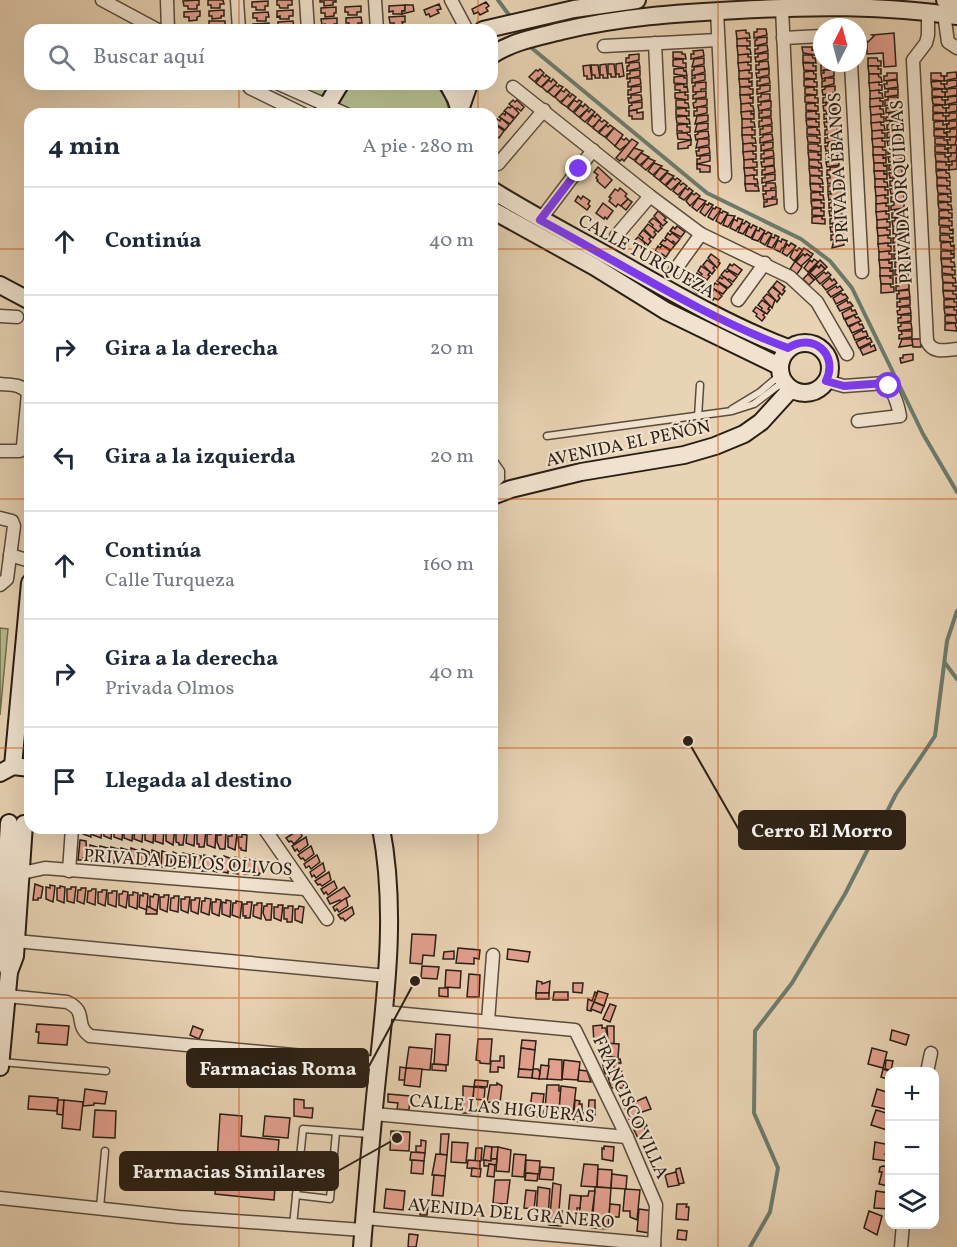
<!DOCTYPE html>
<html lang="es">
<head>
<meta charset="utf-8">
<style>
  :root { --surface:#fff; --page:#f2f2f3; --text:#1f2937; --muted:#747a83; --line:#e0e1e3 }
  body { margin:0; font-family:Vollkorn,serif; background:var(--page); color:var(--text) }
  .controls { position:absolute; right:18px; bottom:18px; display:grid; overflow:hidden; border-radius:12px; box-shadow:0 6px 24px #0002 }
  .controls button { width:54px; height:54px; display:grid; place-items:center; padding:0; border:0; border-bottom:2px solid var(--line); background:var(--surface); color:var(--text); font:30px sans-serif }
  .compass { position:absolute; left:813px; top:18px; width:54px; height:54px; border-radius:50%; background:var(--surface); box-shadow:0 6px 24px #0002; rotate:6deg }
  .stop { position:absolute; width:18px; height:18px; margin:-14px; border:4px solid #7c3aed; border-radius:50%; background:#fff }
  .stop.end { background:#7c3aed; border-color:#fff; box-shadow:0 2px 6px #0008 }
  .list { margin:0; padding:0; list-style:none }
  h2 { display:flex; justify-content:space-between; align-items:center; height:78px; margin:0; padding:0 24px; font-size:26px }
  h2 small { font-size:20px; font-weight:400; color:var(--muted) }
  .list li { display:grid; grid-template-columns:39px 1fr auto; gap:18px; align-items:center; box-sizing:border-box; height:108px; padding:0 24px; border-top:2px solid var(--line) }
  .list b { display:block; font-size:22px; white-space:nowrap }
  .list p { margin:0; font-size:20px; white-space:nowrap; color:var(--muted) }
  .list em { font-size:20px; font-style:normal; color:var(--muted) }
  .icon { flex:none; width:33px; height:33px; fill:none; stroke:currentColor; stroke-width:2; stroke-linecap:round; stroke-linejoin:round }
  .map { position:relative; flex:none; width:957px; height:1247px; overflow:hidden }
  .search { position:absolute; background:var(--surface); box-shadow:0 6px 24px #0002; left:24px; top:24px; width:474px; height:66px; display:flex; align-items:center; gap:15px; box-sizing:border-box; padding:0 21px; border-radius:18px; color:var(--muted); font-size:22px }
  .panel { position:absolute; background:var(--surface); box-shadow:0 6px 24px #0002; left:24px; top:108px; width:474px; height:726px; border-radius:18px }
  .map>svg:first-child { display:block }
</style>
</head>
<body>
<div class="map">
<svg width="957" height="1247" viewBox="0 0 957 1247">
  <rect width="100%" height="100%" fill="#e8d3b4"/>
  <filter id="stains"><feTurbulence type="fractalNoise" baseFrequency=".00333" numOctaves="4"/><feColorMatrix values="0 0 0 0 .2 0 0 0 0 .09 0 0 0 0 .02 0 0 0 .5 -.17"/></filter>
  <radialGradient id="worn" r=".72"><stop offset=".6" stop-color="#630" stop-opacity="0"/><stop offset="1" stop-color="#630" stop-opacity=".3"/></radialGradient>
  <g fill="#b6bc8c" stroke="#706e50" stroke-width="1.5">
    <polygon points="289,84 331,84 324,97"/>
    <polygon points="354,84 436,84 446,99 450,114 361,114 338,103 347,90"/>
    <polygon points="0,628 8,629 0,715"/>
  </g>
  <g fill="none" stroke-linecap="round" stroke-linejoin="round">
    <g stroke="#6c7b6d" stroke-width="4">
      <polyline points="498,0 512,19"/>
      <polyline points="528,45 707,193 801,239 830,261 852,288 923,434 957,492"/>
      <polyline points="945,663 957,679"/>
      <polyline points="750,1247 770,1212 778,1168 754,1113 755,1031 792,983 845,894 896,794 935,736 947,641 957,611"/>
    </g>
  </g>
  <g fill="#e19f8e" stroke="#2a1f14" stroke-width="1.5">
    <polygon points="199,0 199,5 197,5 197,9 188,9 188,6 184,6 183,1"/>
    <polygon points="208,0 223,0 224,4 220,4 220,8 211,8 211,5 208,5"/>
    <polygon points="277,0 292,0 292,5 288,5 288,8 280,8 279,5 277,5"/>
    <polygon points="320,0 336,0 336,2 333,2 333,5 324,6 324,2 320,2"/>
    <polygon points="268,1 268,6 265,6 265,10 256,10 256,7 252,7 252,2"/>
    <polygon points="486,2 489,6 486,8 488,11 480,15 478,12 474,14 472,9"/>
    <polygon points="439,4 441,9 437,10 439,13 430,17 429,14 426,15 424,10"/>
    <polygon points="405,5 405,11 402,11 402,14 393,14 393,11 389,12 389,6"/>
    <polygon points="405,5 413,5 414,11 402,14 402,11 405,11"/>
    <polygon points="361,6 361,12 357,12 357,15 348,15 348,12 345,12 345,7"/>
    <polygon points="336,7 336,13 334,13 334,16 325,17 325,13 321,13 321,8"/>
    <polygon points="224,10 224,16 221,16 221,18 212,19 212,16 209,16 209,11"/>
    <polygon points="293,10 293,16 289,16 289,19 280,19 280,16 277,17 277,11"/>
    <polygon points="200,11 200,16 197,17 197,20 189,21 189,17 184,17 184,12"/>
    <polygon points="268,12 269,17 266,17 266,21 257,21 257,18 253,18 253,13"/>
    <polygon points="405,16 405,22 402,22 403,25 394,26 394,23 390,23 389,17"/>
    <polygon points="361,17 362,23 358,23 358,26 349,26 349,23 346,23 346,18"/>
    <polygon points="337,18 337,24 334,24 334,27 326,28 325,24 322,25 321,19"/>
    <polygon points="209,21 225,21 225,27 221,27 222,30 213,30 212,27 209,27"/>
    <polygon points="293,21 294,27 290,27 290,30 281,30 281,27 278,28 278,22"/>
    <polygon points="269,23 269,28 266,28 266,30 253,29 253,24"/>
    <polygon points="757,29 766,29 767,35 754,38 754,32 757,32"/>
    <polygon points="746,30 746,33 749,33 750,38 737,39 736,31"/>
    <polygon points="894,33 896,66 884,67 883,53 867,54 867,41 868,42 874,36 872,35"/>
    <polygon points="767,37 767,43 755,46 755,40 757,40 757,38"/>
    <polygon points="747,38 747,41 750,41 750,46 737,46 737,39"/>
    <polygon points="767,45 768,51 755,54 755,49 758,49 758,46"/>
    <polygon points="737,46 747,46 747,49 750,49 751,54 738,55"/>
    <polygon points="802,47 812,47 812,50 815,49 815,55 803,53"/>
    <polygon points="703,50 704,56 691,59 691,54 694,54 693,51"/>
    <polygon points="673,52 682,52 682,54 685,54 686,59 673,58"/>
    <polygon points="768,53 768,59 756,62 755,57 758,57 758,54"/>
    <polygon points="639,54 639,60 626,63 626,58 629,58 629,55"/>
    <polygon points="748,54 748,57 751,57 751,62 738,63 738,55"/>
    <polygon points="803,55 812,55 813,58 815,58 816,63 803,62"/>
    <polygon points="704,58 704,64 692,67 694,59"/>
    <polygon points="868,58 877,58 878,61 881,61 881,66 868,66"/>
    <polygon points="683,59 683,63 686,63 686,68 673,66 673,60"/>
    <polygon points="768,61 769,68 756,70 756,65 759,65 759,62"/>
    <polygon points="639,62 640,68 627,71 627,66 629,66 629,63"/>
    <polygon points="748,62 748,65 751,65 751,70 739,71 738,63"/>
    <polygon points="622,63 624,76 619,77 619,74 616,74 616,64"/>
    <polygon points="803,63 813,63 813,66 816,66 816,71 804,70"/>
    <polygon points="824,63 833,63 834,68 821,71 821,65 824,65"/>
    <polygon points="606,64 608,78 603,78 603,75 600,75 600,65"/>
    <polygon points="608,64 614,64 616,77 611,77 611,74 608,74"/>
    <polygon points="590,65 592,79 587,79 587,76 584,76 583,66"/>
    <polygon points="591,65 598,65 600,78 595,78 595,75 592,75"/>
    <polygon points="704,66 705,72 692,76 692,70 694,70 694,67"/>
    <polygon points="868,66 878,66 878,69 881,69 881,74 869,74"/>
    <polygon points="683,68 684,71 686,70 687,76 674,74 674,69"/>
    <polygon points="540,69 544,73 539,79 538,78 535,82 529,77 536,70 538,71"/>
    <polygon points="769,69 769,75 757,78 756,73 759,73 759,70"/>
    <polygon points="640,70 640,76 627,79 627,74 630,74 630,71"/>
    <polygon points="749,70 749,73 752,73 752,78 739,79 739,71"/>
    <polygon points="824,70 834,70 834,76 822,79 821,73 824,73"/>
    <polygon points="813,71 814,74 816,74 816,79 804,78 804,72"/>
    <polygon points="956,72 957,78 944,81 944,76 947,76 947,73"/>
    <polygon points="887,73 897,73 897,79 884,81 884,76 887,76"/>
    <polygon points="931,73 941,73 941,76 944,76 944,81 931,80"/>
    <polygon points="705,74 705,80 692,83 692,78 695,78 695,75"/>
    <polygon points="869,74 878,74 879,77 881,77 882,82 869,83"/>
    <polygon points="542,75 545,77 546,75 550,78 541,87 536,83"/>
    <polygon points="684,76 684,78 687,78 687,84 674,83 674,77"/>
    <polygon points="769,77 770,83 757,86 757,81 760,81 760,78"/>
    <polygon points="630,78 640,78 641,84 628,87 628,82 630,82"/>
    <polygon points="825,78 834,78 834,84 822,87 822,81 825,81"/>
    <polygon points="553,79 557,83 547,92 542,87 549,80 551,82"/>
    <polygon points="739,79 749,79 749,82 752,81 752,86 740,87"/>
    <polygon points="814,79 814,82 817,82 817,87 804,86 804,80"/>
    <polygon points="897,80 898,87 885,89 884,84 887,84 887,81"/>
    <polygon points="957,80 957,86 945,89 944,84 947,84 947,81"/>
    <polygon points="941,81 941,84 944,84 945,89 932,88 931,82"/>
    <polygon points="706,82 706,89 701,89 701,92 693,92 693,86 695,86 695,83"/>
    <polygon points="879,82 879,85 882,85 882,90 870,91 869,83"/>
    <polygon points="684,84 684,87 687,86 688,92 680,93 680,90 675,90 675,85"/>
    <polygon points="555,85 558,87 559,85 563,87 554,97 548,92"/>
    <polygon points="770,85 770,91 757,94 757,89 760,89 760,86"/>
    <polygon points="641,86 641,92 628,95 628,90 631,90 631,87"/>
    <polygon points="835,86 835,92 823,95 822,90 825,89 825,87"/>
    <polygon points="740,87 749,87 750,89 753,89 753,94 740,95"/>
    <polygon points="814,87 814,90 817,90 817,95 805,94 805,88"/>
    <polygon points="957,88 957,95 945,97 945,92 947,92 947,89"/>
    <polygon points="566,89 570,93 564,99 560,102 555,97 561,90 564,92"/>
    <polygon points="888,89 898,89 898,95 885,97 885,92 888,92"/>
    <polygon points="942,89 942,92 945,92 945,97 932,96 932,90"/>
    <polygon points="879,90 879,93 882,93 883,98 870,99 870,91"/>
    <polygon points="706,91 706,97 693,99 693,95 696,94 696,92"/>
    <polygon points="685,92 685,95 688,95 688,100 675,98 675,93"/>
    <polygon points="572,94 576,97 567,107 561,103 568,95 570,97"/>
    <polygon points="761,94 770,94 770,100 758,102 758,97 761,97"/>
    <polygon points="835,94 835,100 823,103 823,98 826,97 825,95"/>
    <polygon points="631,95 641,95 642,100 629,103 628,98 631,98"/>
    <polygon points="740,95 750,95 750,98 753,97 753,103 741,104"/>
    <polygon points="815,95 815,98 818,98 818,103 805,102 805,96"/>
    <polygon points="957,96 957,102 945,105 945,100 948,100 948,97"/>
    <polygon points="888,97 898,97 898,103 885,106 885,100 888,100"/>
    <polygon points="942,97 942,100 945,100 945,105 933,104 932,98"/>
    <polygon points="880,98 880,101 883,101 883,106 870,107 870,99"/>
    <polygon points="696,99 707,99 707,105 694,108 693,103 696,102"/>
    <polygon points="513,100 515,102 517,100 524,107 521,111 517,108 516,110 509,104"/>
    <polygon points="574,100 577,102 579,100 582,102 573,112 568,108"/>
    <polygon points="676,100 685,100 685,103 688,103 689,108 676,107"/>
    <polygon points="771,101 771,108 759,111 758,105 761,105 761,102"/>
    <polygon points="642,102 642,108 629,111 629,106 632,105 631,103"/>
    <polygon points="835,102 836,108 824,111 823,106 826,105 826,103"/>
    <polygon points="750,103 751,106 753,106 754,111 741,112 741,104"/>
    <polygon points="815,103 815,106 818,106 818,111 806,110 806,104"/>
    <polygon points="585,104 589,108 579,117 574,113 581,105 583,107"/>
    <polygon points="957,104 957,111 946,113 946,108 949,108 949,105"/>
    <polygon points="889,105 898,105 899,111 886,113 886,108 889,108"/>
    <polygon points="942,105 943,108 946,108 946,113 933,112 933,106"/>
    <polygon points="512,106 519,113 515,118 504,111 508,107 510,108"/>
    <polygon points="880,106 880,109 883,109 884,114 871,115 870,107"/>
    <polygon points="697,107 707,107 707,113 694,116 694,111 697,111"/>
    <polygon points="686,108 686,111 689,111 689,116 676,115 676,109"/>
    <polygon points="591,109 595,112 585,122 580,118 587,110 589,112"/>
    <polygon points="637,110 637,113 643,112 643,119 632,119 632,116 629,116 629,111"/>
    <polygon points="762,110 771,110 771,116 759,118 759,113 762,113"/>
    <polygon points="836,110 836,117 824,119 824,114 827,114 826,111"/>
    <polygon points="751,111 751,114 754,113 754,119 742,119 741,112"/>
    <polygon points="816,111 816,114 819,114 819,119 806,118 806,112"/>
    <polygon points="506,112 514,119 510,124 499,117 503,113 505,115"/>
    <polygon points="889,113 899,113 899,119 886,121 886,117 889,117"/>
    <polygon points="943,113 943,116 946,116 946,121 933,120 933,114"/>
    <polygon points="949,113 957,113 957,119 946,121 946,116 949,116"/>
    <polygon points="597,114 601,118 596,124 592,127 587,123 593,115 595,117"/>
    <polygon points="881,114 881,117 884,117 884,122 871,123 871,115"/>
    <polygon points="708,115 708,121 695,124 697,116"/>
    <polygon points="686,116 687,119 689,119 690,124 677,123 676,117"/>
    <polygon points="501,118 509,125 505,130 494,123 497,119 500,121"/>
    <polygon points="762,118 771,118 772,124 759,127 759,121 762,121"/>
    <polygon points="836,118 837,124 825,127 824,122 827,122 827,119"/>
    <polygon points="742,119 751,119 751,122 754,122 755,127 742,128"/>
    <polygon points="816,119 816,122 819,122 819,127 807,126 806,120"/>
    <polygon points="599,120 602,122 604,120 608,123 598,132 593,128"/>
    <polygon points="890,121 899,121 900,127 887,130 887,125 890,124"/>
    <polygon points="943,121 943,125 947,124 947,129 934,128 934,122"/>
    <polygon points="949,121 957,121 957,127 947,129 947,124 949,124"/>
    <polygon points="881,122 881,125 884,125 885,130 872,131 871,123"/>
    <polygon points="708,123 708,129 695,132 697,124"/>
    <polygon points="687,124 687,127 690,127 690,132 682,133 682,131 677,131 677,125"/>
    <polygon points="492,125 495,127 496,125 504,131 499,138 492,132"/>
    <polygon points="606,125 608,127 610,125 614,128 605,137 599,133"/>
    <polygon points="763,126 772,126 772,132 760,135 760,129 763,129"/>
    <polygon points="837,126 837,132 825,135 825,130 827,130 827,127"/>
    <polygon points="752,127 752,130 755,130 755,135 742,135 742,128"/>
    <polygon points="817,127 817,130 819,130 820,135 807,134 807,128"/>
    <polygon points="614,128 623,135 615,146 606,138"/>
    <polygon points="890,129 900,129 900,135 887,138 887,133 890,132"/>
    <polygon points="944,129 944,133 947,132 947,137 934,136 934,130"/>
    <polygon points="950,129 957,129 957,135 955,137 947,137 947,132 950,132"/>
    <polygon points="882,130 882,133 885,133 885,138 872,139 872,131"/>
    <polygon points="708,131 709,137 696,140 695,135 698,134 698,132"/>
    <polygon points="677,133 687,133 688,135 690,135 691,140 678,139"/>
    <polygon points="772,134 773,140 760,143 760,138 763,137 763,135"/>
    <polygon points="837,134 838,140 825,143 825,138 828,138 828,135"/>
    <polygon points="742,135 752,135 752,138 755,138 756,143 743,144"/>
    <polygon points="807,136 817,136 817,138 820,138 820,143 808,142"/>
    <polygon points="900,137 901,143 888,146 887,141 891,141 890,138"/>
    <polygon points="950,137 957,137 955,145 948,145 947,140 950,140"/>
    <polygon points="621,138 624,140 626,138 630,142 620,150 615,146"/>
    <polygon points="882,138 882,141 885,141 885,147 873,147 872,139"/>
    <polygon points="935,138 944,138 944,140 947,140 948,145 935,144"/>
    <polygon points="632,139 638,143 624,161 622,159 620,161 616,158"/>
    <polygon points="698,139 709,139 709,145 696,148"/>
    <polygon points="691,140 691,145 688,146 688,148 678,149 678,143"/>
    <polygon points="773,142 773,148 761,151 761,145 764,145 763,143"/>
    <polygon points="838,142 838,148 826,151 825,146 828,146 828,143"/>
    <polygon points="752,143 753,146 756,146 756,151 743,152 743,144"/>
    <polygon points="808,144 818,144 818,146 821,146 821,152 808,150"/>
    <polygon points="901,145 901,151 888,154 888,149 891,149 891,146"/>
    <polygon points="951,145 957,145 956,153 948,153 948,148 951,148"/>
    <polygon points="935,146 945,146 945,149 948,148 948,153 935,152"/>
    <polygon points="709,147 710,153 697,156 696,151 699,151 699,148"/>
    <polygon points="873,147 882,147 883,150 886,150 886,155 873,155"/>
    <polygon points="634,148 643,151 634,160 628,156"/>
    <polygon points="773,150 774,156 761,159 761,154 764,154 764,151"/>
    <polygon points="753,151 753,154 756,154 756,159 744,160 743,152"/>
    <polygon points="829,151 838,151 839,157 826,159 826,154 829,154"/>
    <polygon points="808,152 818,152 818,155 821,154 821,160 809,159"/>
    <polygon points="641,153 649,157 640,165 635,161"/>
    <polygon points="901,153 902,159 889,162 888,157 892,157 891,154"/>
    <polygon points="951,153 957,153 956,161 949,162 948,157 951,156"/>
    <polygon points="935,154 945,154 945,157 948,157 949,162 936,161"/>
    <polygon points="710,155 710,161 697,164 697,159 700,159 700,156"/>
    <polygon points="873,155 883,155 883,158 886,157 886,163 874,163"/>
    <polygon points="648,158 655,161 646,170 641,166"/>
    <polygon points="774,158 774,165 762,167 761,162 764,162 764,159"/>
    <polygon points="753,159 753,162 757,162 757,167 744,168 744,160"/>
    <polygon points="829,159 839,159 839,165 827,167 826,162 829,162"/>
    <polygon points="809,160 818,160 819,163 821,163 822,168 809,166"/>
    <polygon points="902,161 902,167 889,170 889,165 892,165 892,162"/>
    <polygon points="952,161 957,161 957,169 949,170 949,165 952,165"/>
    <polygon points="936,162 946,162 946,165 949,165 949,170 936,169"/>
    <polygon points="654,163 662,166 653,175 648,171"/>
    <polygon points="874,163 883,163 884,166 887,165 887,171 874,171"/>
    <polygon points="697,164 710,166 710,172 700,172 700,169 697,169"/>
    <polygon points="774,166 775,172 762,175 762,170 765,170 765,167"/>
    <polygon points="598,167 612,180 605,188 597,181 598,180 596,178 598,175 594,172"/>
    <polygon points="830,167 839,167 839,173 827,175 827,170 830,170"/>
    <polygon points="660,168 668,171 659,180 654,176"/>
    <polygon points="744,168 754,168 754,170 757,170 757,175 745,176"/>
    <polygon points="809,168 819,168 819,171 822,171 822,176 810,175"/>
    <polygon points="902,169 902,175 890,178 889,173 892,173 892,170"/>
    <polygon points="946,170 946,173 949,173 950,178 937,177 936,171"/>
    <polygon points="874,171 884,171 884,174 887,173 887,179 875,179"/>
    <polygon points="667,173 674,176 665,185 660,181"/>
    <polygon points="775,174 775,180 762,183 762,178 765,178 765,175"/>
    <polygon points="754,175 754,179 757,179 758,184 745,184 745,176"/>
    <polygon points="830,175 840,175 840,181 828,184 827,178 830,178"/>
    <polygon points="810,176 819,176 819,178 822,179 823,184 810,183"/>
    <polygon points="673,178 675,180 677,178 681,181 671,190 666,186"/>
    <polygon points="893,178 903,178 903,184 890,186 890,181 893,181"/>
    <polygon points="937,178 946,178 947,181 950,181 950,186 937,185"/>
    <polygon points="875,179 884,179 884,182 887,182 888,187 875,187"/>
    <polygon points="679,183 681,185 683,183 687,186 678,195 673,191"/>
    <polygon points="766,183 775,183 776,188 771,188 771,191 763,191 763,186 766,186"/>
    <polygon points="831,183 840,183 841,189 828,192 828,186 831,186"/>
    <polygon points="745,184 755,184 755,186 758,186 759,191 746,191"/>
    <polygon points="810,184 820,184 820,187 823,187 823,192 811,191"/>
    <polygon points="893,186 903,186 903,192 891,194 890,189 893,189"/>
    <polygon points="937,186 947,186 947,189 950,189 951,194 938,193"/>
    <polygon points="875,187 885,187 885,190 888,190 888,195 876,196"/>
    <polygon points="620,188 627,194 625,196 628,199 621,206 618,204 616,207 609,201 611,198 609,197 615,189 618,191"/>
    <polygon points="685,188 688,190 689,188 693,191 684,200 679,197"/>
    <polygon points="776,190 776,197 772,197 772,199 764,200 763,194 766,194 766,191"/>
    <polygon points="831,191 841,191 841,197 829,200 828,194 831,194"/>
    <polygon points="820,192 820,195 823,195 824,200 811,199 811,193"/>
    <polygon points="692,193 694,195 696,193 700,196 690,206 686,201"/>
    <polygon points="894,194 904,194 904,200 891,202 891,197 894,197"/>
    <polygon points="947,194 948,197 951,197 951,202 938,201 938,195"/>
    <polygon points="885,195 885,198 888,198 888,203 876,204 876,196"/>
    <polygon points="578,196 581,199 583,196 590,201 588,204 590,206 587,210 575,201"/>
    <polygon points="698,198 706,201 697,211 692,207"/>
    <polygon points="628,199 632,202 626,210 621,206"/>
    <polygon points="767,199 777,199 777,204 764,207 764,202 767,202"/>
    <polygon points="832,199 841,199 841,205 829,208 829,203 832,203"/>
    <polygon points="821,200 821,203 824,203 824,208 812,207 811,201"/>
    <polygon points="894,202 904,202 904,208 891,210 891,206 894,205"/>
    <polygon points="948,202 948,205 951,205 952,210 939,209 938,203"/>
    <polygon points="603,203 613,211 607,219 605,217 604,219 596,213"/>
    <polygon points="709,203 713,205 705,216 700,212 705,204 708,205"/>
    <polygon points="886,203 886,206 889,206 889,211 876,212 876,204"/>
    <polygon points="716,207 721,209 713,220 708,217 713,208 715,209"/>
    <polygon points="842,207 842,213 830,216 829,211 832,211 832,208"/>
    <polygon points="821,208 821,211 824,211 824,216 812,215 812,209"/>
    <polygon points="895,210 904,210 905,216 892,218 892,213 895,213"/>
    <polygon points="948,210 949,213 952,213 952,218 939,217 939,211"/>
    <polygon points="658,211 666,218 664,220 667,222 663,226 654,216"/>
    <polygon points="723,211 728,213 721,224 716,221 720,212 722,213"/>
    <polygon points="886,211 886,214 889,214 889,219 877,220 876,212"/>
    <polygon points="727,215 735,216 728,227 723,225"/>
    <polygon points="842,215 842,221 830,224 830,219 833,218 833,216"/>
    <polygon points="822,216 822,219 825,219 825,224 812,223 812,217"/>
    <polygon points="653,218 661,224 660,226 662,228 658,232 652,227 653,225 649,222"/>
    <polygon points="738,218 743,220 739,228 738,227 736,231 730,228 734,219 737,221"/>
    <polygon points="895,218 905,218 905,224 893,227 892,221 895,221"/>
    <polygon points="949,218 949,221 952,221 952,226 939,225 939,219"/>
    <polygon points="887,219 887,222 890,222 890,227 877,228 877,220"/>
    <polygon points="746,221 750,224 743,234 738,232 742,223 744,224"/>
    <polygon points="843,223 843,229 831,232 830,227 833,227 833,224"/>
    <polygon points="648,224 656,230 654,232 656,234 653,238 644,229"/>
    <polygon points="753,225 757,227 751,238 745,235 749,226 751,228"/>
    <polygon points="677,226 685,232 681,237 670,231 673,227 675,229"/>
    <polygon points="895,226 905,226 906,232 893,234 893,229 896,229"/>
    <polygon points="940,227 949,227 950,230 953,229 953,234 940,233"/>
    <polygon points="760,228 765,231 758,241 752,239 756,230 759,231"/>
    <polygon points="877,228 887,228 887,230 890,230 890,235 878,236"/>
    <polygon points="643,230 651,237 649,239 651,241 648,245 642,240 643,238 639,235"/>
    <polygon points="843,231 843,237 831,240 831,235 834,235 833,232"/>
    <polygon points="768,232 772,234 765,245 760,242 764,233 766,234"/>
    <polygon points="668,233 670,235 672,233 680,239 676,244 673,241 671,243 665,238"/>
    <polygon points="896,234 906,234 906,240 893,243 893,238 896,238"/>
    <polygon points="775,235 779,237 772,248 767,246 771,237 774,238"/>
    <polygon points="888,235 888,238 891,238 891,243 878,244 878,236"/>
    <polygon points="940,235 949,235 950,238 953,237 953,242 940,241"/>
    <polygon points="638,237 645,243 644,245 647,247 643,251 637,246 638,244 634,241"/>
    <polygon points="667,239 675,245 671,250 660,244 663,240 665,241"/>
    <polygon points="782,239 787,241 783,249 782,248 780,252 774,249 778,240 781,242"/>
    <polygon points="843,239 844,245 832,248 834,240"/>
    <polygon points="906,242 907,248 894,251 894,246 897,246 896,243"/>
    <polygon points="950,242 951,246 954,245 954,251 941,249 941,243"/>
    <polygon points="791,243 796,246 787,256 782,253 787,244 789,246"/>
    <polygon points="888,243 888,246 891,246 891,251 879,252 878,244"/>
    <polygon points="662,245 670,251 666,257 662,254 661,256 655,251 658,246 660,248"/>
    <polygon points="799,248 803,250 794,261 790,257 794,249 797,251"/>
    <polygon points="804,248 813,254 811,257 807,254 805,256 803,254 796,262 802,267 797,274 790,269"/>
    <polygon points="907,250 907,256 894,259 894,254 897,254 897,251"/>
    <polygon points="889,251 889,254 892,254 892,259 879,260 879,252"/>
    <polygon points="941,251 951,251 951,254 954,253 954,258 941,258"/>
    <polygon points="657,252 665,259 661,263 650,256 653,253 655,254"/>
    <polygon points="711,254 719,260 718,262 720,263 717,268 708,258"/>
    <polygon points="803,254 805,256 807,254 811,257 801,266 796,262"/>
    <polygon points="907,258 908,264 895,267 895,262 897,262 897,259"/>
    <polygon points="814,259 818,262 808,272 804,268 810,260 812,262"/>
    <polygon points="941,259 951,259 951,262 954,262 955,267 942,266"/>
    <polygon points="707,260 715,266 713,268 715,270 712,274 703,265"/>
    <polygon points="820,260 827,267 825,269 821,265 819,268 817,266 810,273 816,278 814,280 808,274"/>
    <polygon points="879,260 889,260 889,263 892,262 892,268 880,268"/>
    <polygon points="730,264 732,266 734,264 742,270 738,275 727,269"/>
    <polygon points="821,265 825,269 815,277 810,273 817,266 819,268"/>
    <polygon points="701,266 710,272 708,275 710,276 707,280 700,276 702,274 698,271"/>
    <polygon points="908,266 908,273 895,275 895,270 898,270 898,267"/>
    <polygon points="942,267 952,267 952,270 955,270 955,275 942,273"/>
    <polygon points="880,268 890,268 890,271 893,270 893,276 880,276"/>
    <polygon points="725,270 727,272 729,271 737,277 733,282 729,279 728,280 721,275"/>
    <polygon points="824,272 826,274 828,272 831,275 820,284 816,279"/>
    <polygon points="697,273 705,279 703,281 705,283 702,287 695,282 697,280 693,277"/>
    <polygon points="808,274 814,280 809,285 803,279"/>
    <polygon points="908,274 909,281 896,283 896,278 898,278 898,275"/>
    <polygon points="942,275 952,275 953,278 955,278 956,283 943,282"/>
    <polygon points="880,276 890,276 890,278 893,278 893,284 881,284"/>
    <polygon points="720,277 722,279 724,277 732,284 728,288 717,281"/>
    <polygon points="830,278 832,281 834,279 837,283 826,290 822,285"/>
    <polygon points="691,279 699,285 698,287 700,289 697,293 690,288 692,286 688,283"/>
    <polygon points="777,281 785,287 783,290 785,291 782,295 773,286"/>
    <polygon points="909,282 909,289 896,291 896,286 899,286 899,283"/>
    <polygon points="715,283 718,285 719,283 727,289 723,294 712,288"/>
    <polygon points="943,283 953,283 953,286 956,286 956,291 943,290"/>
    <polygon points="881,284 890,284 891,287 894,287 894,292 881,293"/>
    <polygon points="836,286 837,288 840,286 843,290 831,297 827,292"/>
    <polygon points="772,287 780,293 778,296 780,298 777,302 768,292"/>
    <polygon points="714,289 722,296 718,300 714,298 713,300 706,295 710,290 712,292"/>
    <polygon points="909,290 910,297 897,299 897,294 899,294 899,291"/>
    <polygon points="943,291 953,291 953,294 956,294 957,299 944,298"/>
    <polygon points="841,293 843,295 845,294 848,298 836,304 833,298"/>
    <polygon points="767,294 775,300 772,308 763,298"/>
    <polygon points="900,299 910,299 910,305 897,307 897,302 900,302"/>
    <polygon points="954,299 954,302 957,302 957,307 944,306 944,300"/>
    <polygon points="762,300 770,306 768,309 770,310 767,314 761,310 762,308 758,305"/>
    <polygon points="847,300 848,303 850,302 853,306 840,311 837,306"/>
    <polygon points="756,307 765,313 763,315 765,317 762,321 756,316 757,314 753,311"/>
    <polygon points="900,307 910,307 911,313 898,315 897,311 900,310"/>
    <polygon points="954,307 954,310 957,310 957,315 945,314 944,308"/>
    <polygon points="851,308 852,311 855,310 857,314 844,319 842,313"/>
    <polygon points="854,315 856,318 858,317 861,321 848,326 845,320"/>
    <polygon points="901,315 911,315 911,321 898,323 898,318 901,318"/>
    <polygon points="955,315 957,323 945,322 945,316"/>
    <polygon points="858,322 860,325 862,324 864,328 852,333 849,327"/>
    <polygon points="901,323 911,323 912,329 899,331 898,327 901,326"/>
    <polygon points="955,323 957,331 945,330 945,324"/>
    <polygon points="862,330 863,332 866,331 868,336 855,340 853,335"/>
    <polygon points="901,331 912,331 912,337 899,339 899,335 902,334"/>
    <polygon points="866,337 867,339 870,338 872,342 859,348 856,342"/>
    <polygon points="902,339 912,339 913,345 899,347"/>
    <polygon points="912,339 921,339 921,347 913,347"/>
    <polygon points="870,344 871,347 874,345 876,350 863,355 860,349"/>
    <polygon points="913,354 913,360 901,363 900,358 903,358 903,355"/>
    <polygon points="83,828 91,828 91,837 83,834"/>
    <polygon points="93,828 102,828 101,838 93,835"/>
    <polygon points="103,828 112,828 111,839 104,836"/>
    <polygon points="114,828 123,828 122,840 114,837"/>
    <polygon points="124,828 133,828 132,841 124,838"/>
    <polygon points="135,828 143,828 142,842 134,839"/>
    <polygon points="145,828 154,828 153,843 145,840"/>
    <polygon points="159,828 164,828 163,844 155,841 156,829"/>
    <polygon points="170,828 175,828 173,845 166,841 166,830 169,830"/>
    <polygon points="180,829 185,829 183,845 179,845 179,843 176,842 176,831 180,831"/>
    <polygon points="300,829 302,836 294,844 291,841 289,842 286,838"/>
    <polygon points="190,830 195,830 194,846 186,843 187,832 190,832"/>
    <polygon points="201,831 206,831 204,847 199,847 199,844 197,844 197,833 200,833"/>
    <polygon points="211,832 216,832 215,848 207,845 207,834 211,834"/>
    <polygon points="221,832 226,833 225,849 220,849 217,842 217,835 221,835"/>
    <polygon points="232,833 237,834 235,850 228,847 228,836 232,836"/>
    <polygon points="242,834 247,835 246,851 241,850 241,848 239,848 238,837 242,837"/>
    <polygon points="306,837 308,845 299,852 297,849 295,851 292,846"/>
    <polygon points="80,840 86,841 87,858 83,858 83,860 78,860"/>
    <polygon points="90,845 97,847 97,859 94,859 93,861 89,861"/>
    <polygon points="100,846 108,848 108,860 104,860 104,862 99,862"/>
    <polygon points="311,846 314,854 305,861 303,858 301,859 298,855"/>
    <polygon points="111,847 118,849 118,861 114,861 114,863 109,863"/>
    <polygon points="121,848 128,850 128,862 125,862 124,864 120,863"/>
    <polygon points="131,848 139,851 139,863 135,863 135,865 130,864"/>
    <polygon points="142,849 149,852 149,864 145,863 145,866 140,865"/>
    <polygon points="152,850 159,853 159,865 156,864 156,867 151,866"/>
    <polygon points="162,851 170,854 170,865 166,865 166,868 161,867"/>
    <polygon points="173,852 180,855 180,866 176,866 176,868 171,868"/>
    <polygon points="183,853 190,855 190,867 187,867 187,869 182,869"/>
    <polygon points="193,854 201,856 201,868 197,868 197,870 192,870"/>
    <polygon points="204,855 211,857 211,869 207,869 207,871 202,871"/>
    <polygon points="317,855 320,862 311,869 309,866 306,868 304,864"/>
    <polygon points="214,856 222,858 221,870 218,870 217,872 213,871"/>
    <polygon points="224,856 232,859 232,871 228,871 228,873 223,872"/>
    <polygon points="235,857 242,860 242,872 238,871 238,874 233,873"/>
    <polygon points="245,858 253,861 253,873 249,872 248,874 244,874"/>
    <polygon points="255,859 263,862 263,874 259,873 259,875 254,875"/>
    <polygon points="323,863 325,871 316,878 314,875 312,877 310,872"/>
    <polygon points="329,872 331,880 322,886 320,884 318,885 315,881"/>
    <polygon points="334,881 337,888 328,895 326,892 324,894 321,889"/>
    <polygon points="35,884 43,887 41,898 38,898 38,900 33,900"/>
    <polygon points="50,885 55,886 53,902 46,899 46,887 50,888"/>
    <polygon points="60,886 65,887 64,903 57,900 57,888 60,888"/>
    <polygon points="71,887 76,887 74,903 67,901 67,889 71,889"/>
    <polygon points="344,887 350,896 341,902 340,900 330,904 327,898"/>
    <polygon points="81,888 86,888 84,904 77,901 78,890 81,890"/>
    <polygon points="92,889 96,889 95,905 87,902 88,891 91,891"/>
    <polygon points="102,890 107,890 105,906 98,903 98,892 102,892"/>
    <polygon points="112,891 117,891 116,907 108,904 108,893 112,893"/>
    <polygon points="123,891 128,892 126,908 119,905 119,894 122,894"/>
    <polygon points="133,892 138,893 137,909 129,906 129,895 133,895"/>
    <polygon points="143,893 148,894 147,910 139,907 140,895 143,896"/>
    <polygon points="154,894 159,895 157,911 150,908 150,896 153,897"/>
    <polygon points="164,895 169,895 167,912 160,909 160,897 164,897"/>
    <polygon points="174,896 179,896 178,912 170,910 171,898 174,898"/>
    <polygon points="185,897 190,897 188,913 181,910 181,899 185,899"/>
    <polygon points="195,898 200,898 198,914 191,911 191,900 195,900"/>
    <polygon points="205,898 211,899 209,915 201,912 202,901 205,901"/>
    <polygon points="346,898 348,906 339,912 337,909 335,911 333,907"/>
    <polygon points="216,899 221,900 219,916 212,913 212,902 216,902"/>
    <polygon points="226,900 231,901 230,917 222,914 222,902 226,903"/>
    <polygon points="236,901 242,902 240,918 232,915 233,903 236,903"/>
    <polygon points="247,902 252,902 250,918 245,918 246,916 243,916 243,904 247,904"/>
    <polygon points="257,903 262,903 261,919 253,916 254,905 257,905"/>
    <polygon points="267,904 272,904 271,920 266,920 263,913 264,906 267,906"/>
    <polygon points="278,905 283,905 281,921 274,918 274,907 278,907"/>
    <polygon points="147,906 157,911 157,914 146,914"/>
    <polygon points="288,906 293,906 292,922 287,922 287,919 284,919 284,908 288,908"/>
    <polygon points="299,906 304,907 302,923 295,920 295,909 298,909"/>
    <polygon points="352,907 354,914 345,921 343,918 341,919 338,915"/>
    <polygon points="412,934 436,935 434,956 423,955 422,964 410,963"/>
    <polygon points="458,948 480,950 479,959 474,958 474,964 456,963"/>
    <polygon points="508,949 530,952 528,962 507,959"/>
    <polygon points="454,951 454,959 443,959 444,952"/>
    <polygon points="422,966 439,967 437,979 421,978"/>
    <polygon points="446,970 461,971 460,988 445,987"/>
    <polygon points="469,974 480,975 479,997 467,997"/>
    <polygon points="537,981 542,982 542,984 550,981 549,993 536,993"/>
    <polygon points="573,983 583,983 582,993 573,992"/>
    <polygon points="439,988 448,988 448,997 439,996"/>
    <polygon points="598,991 608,994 604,1006 594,1002"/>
    <polygon points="554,992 568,992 568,1000 553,1000"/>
    <polygon points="595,992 597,993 591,1011 587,1010 588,999 592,1001"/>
    <rect x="536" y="993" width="13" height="6"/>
    <polygon points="594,1002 604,1006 601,1013 591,1009"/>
    <polygon points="610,1004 616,1006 610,1022 603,1019"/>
    <polygon points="37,1024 69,1026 67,1045 38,1043 39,1032 36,1032"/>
    <polygon points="602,1025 602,1028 606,1028 607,1041 594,1043 593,1026"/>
    <polygon points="193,1026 203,1030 199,1039 190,1035"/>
    <polygon points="607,1026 614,1026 614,1044 608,1043"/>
    <polygon points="892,1030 909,1035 906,1045 890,1040"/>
    <polygon points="436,1034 450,1035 448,1065 434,1064"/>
    <polygon points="478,1039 492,1039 490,1064 480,1063 480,1061 476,1060"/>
    <polygon points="522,1040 536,1041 535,1050 521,1048"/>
    <polygon points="604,1043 619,1044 618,1058 601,1055 602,1046 604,1046"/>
    <polygon points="409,1047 432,1049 430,1070 406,1068"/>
    <polygon points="521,1048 535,1050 533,1070 519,1069"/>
    <polygon points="872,1048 887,1052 883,1068 868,1064"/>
    <polygon points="500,1056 504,1056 504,1068 498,1067 498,1072 490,1072 491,1061 500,1061"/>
    <polygon points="549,1059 562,1060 562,1080 547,1079"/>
    <polygon points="608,1059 611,1071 605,1074 602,1061"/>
    <polygon points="620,1059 621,1063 619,1063 622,1072 615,1074 613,1061"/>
    <polygon points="564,1060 580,1062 578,1080 562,1079"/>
    <polygon points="886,1060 893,1061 891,1070 885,1069"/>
    <polygon points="432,1064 446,1065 446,1071 432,1070"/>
    <polygon points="541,1065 549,1066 547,1079 539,1079"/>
    <polygon points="400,1067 406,1068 405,1080 399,1080"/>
    <polygon points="406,1068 422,1069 420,1087 404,1085"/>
    <polygon points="519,1069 533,1070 532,1078 518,1077"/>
    <polygon points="533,1069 538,1069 540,1072 539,1079 532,1078"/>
    <polygon points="883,1069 892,1072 890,1072 890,1080 881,1077"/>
    <polygon points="579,1070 587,1071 591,1082 578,1081"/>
    <polygon points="608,1076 622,1076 624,1088 611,1088"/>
    <polygon points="475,1080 488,1081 487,1087 474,1086"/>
    <polygon points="497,1083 502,1086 500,1103 487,1102 490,1085 497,1085"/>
    <polygon points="547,1085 559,1085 559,1091 561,1091 559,1109 545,1109"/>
    <polygon points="463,1086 474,1087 472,1113 463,1113"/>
    <polygon points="561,1086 576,1088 573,1114 559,1111"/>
    <polygon points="474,1087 485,1088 484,1100 473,1099"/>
    <polygon points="85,1089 107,1092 105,1104 94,1103 94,1105 83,1106"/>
    <polygon points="877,1089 890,1093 890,1110 872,1106"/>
    <polygon points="532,1093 544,1094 542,1111 530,1110"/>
    <polygon points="388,1094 410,1096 409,1110 397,1109 398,1103 388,1102"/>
    <polygon points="29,1096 58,1098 57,1111 28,1109"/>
    <polygon points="646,1097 651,1109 639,1113 635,1102"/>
    <polygon points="294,1099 304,1100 304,1108 313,1108 312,1118 294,1116"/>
    <polygon points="58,1100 64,1100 63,1115 57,1114"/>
    <polygon points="64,1100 83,1102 80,1130 62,1128"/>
    <polygon points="575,1100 580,1101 579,1104 582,1104 582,1113 574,1112"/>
    <polygon points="589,1100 595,1100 595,1115 588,1114"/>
    <polygon points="635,1102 639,1114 629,1119 624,1105"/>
    <polygon points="95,1110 116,1111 115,1138 93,1137"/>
    <polygon points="530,1110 543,1111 542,1117 530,1116"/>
    <polygon points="876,1110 890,1114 887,1130 871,1125"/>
    <polygon points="574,1112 583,1113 582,1122 573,1121"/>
    <polygon points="220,1114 242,1116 241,1136 279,1140 274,1200 215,1194"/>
    <polygon points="265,1116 290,1118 288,1138 263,1136"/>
    <polygon points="644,1121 647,1126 644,1127 648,1135 639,1140 632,1126"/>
    <polygon points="391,1131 410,1132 409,1151 390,1150"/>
    <polygon points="441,1134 449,1134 447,1155 440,1154"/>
    <polygon points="421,1140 426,1141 425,1153 416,1152 416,1146 421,1146"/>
    <polygon points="452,1142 468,1143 466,1163 451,1162"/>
    <polygon points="875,1142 890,1145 889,1151 885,1154 888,1155 887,1161 873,1159"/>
    <polygon points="485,1146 492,1147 491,1161 483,1160"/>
    <polygon points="604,1146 614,1147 613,1161 602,1159 602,1148 604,1149"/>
    <polygon points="492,1147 498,1147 497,1159 491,1159"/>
    <polygon points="498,1147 511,1150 509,1172 496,1171"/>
    <polygon points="476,1148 482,1148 481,1161 475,1161"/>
    <polygon points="411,1152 425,1153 424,1161 410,1160"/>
    <polygon points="436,1154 447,1155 445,1176 432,1175"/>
    <polygon points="514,1154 526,1155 524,1177 512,1176"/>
    <polygon points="492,1159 497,1159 496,1165 489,1164 488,1166 484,1166 484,1160 491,1161"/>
    <polygon points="412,1160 424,1161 423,1174 411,1173"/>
    <polygon points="468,1160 480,1161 480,1169 467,1168"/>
    <polygon points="526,1160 540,1161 539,1174 526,1173 525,1180"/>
    <polygon points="489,1164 495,1165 494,1177 487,1176"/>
    <polygon points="584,1164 598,1165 597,1187 581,1186"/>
    <polygon points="883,1166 890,1167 888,1186 879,1184 882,1172 879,1172 880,1167"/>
    <polygon points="541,1167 554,1168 553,1180 539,1179"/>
    <polygon points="472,1168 481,1169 480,1177 471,1176"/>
    <polygon points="680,1168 684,1183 679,1184 676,1173 676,1169"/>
    <polygon points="598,1169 612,1170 611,1188 597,1187"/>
    <polygon points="676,1172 679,1185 668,1187 665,1175"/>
    <polygon points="526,1173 538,1174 537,1181 525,1180"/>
    <polygon points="612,1174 627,1176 626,1189 611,1188"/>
    <polygon points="434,1175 445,1176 443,1196 432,1195"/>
    <polygon points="495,1180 510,1180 507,1204 493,1203"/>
    <polygon points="553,1183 561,1185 559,1211 562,1211 561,1226 549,1225"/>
    <polygon points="538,1187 550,1189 548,1217 536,1216"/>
    <polygon points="595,1187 611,1188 608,1229 592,1228"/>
    <polygon points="386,1189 405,1191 403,1210 384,1208"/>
    <polygon points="625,1189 640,1190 637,1220 630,1217 630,1211 623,1211"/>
    <polygon points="526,1190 536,1191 534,1209 524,1208"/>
    <polygon points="589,1191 595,1191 592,1213 587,1213 586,1218 579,1217 581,1196 588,1196"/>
    <polygon points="876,1191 890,1193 890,1209 874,1208"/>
    <polygon points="570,1195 581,1196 580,1208 577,1208 577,1216 568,1216"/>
    <polygon points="420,1204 428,1205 427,1215 420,1215"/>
    <polygon points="610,1204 620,1205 619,1217 609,1217"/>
    <polygon points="677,1204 687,1204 686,1207 689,1207 688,1220 676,1219"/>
    <polygon points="639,1209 653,1211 649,1233 637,1231"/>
    <polygon points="869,1211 882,1216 877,1235 864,1228"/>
    <polygon points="678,1230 687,1231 686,1240 677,1239"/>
    <polygon points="409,1234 418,1235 416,1247 408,1247"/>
  </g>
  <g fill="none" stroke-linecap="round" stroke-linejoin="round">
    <g stroke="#5a4c3c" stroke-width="9">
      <g id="lane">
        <polyline points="732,409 760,392 780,375"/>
        <polyline points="698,417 700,385"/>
        <polyline points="547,436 732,411 754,404 783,382"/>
        <polyline points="492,458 501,471 501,479 492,488"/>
        <polyline points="1,1062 106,1071"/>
        <polyline points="296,1195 330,1199 336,1132"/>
        <polyline points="100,1208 105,1151"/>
        <polyline points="293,1225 303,1129 369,1134"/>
      </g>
    </g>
    <g stroke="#5a4c3c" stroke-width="15">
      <g id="street">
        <polyline points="102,0 158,30"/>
        <polyline points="167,0 168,30"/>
        <polyline points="237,0 239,30"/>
        <polyline points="306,0 308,30"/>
        <polyline points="375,0 377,30"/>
        <polyline points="451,0 467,30"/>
        <polyline points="782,8 791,207"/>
        <polyline points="717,11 725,176"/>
        <path d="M 928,13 L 928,35 L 926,43 L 913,60 L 927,341 C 933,354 945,350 957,349"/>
        <polyline points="944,14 948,42 957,48"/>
        <polyline points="783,38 822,36"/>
        <polyline points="655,43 659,129"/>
        <polyline points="604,46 718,40"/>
        <polyline points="851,63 862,272"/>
        <polyline points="247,84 250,88 303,114"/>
        <polyline points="279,84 346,114"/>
        <polyline points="513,87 650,196 701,234 790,277 817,302 847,354"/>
        <polyline points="498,164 544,110"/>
        <polyline points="540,220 593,150"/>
        <polyline points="616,236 650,196"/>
        <polyline points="675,270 701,234"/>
        <polyline points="738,300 765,263"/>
        <polyline points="0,316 17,317"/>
        <path d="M 826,381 L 844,386 L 885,383 C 894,391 898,405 900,416 L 858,421"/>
        <path d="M 0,384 C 11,385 21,384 28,393 L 23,446 L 20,451 L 0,451"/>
        <polyline points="0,518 12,521 14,526 7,579 0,585"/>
        <polyline points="10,555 30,561"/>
        <polyline points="264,828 327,919"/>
        <polyline points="69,871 72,828"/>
        <polyline points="22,873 45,868 305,889"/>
        <polyline points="16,941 387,976"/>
        <path d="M 7,996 L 67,1002 C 89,1012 73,1024 90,1036 L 378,1063"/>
        <polyline points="384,1012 575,1030 627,1137 656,1205 654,1247"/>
        <polyline points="488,1021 493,955"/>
        <polyline points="927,1072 931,1053"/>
        <polyline points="374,1114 627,1137"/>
        <polyline points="0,1198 179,1217 363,1230"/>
        <polyline points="365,1218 654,1244"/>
        <polyline points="901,1247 903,1224"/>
      </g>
    </g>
    <g stroke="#2a1f14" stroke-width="20">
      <g id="secondary">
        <polyline points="945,0 957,1"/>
        <polyline points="483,30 574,9 637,0"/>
        <path d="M 492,55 C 513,41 538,37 561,31 C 619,17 678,13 738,10 C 811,6 884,5 957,16"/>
        <polyline points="448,84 456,99 461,114"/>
        <polyline points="460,110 469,84"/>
        <polyline points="322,114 340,84"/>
        <path d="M 492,190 C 530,214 569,234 608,256 C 667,289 725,324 788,348"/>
        <polyline points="492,210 595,267 666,311 779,366"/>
        <polyline points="0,285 30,301"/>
        <circle cx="805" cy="368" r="25"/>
        <polyline points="492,496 511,489 581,472 684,455 715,446 744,434 761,422 791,389"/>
        <polyline points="13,766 30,583"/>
        <polyline points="0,773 13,766 30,768"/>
        <polyline points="9,972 3,954 2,940 9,823"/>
        <polyline points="0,1067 9,972 15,956 16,941 24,824"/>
        <path d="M 362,1247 C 367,1185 372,1122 379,1060 C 387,984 396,905 381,828"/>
      </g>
    </g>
    <use href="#lane" stroke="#f0e2ce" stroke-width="6"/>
    <use href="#street" stroke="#f0e2ce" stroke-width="12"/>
    <use href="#secondary" stroke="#f0e2ce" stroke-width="16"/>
  </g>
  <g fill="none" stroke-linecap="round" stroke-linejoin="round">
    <path stroke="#7c3aed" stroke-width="8" d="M 579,169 L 540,220 C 621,263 703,317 788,348 C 813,332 839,354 826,381 L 844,386 L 885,383 L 889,386"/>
  </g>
  <path fill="none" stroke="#cc500d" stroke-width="1.5" stroke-opacity="0.55" d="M 239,0 L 239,30M 478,0 L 478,30M 718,0 L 718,1247M 239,84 L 239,114M 478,84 L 478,114M 0,249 L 30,249M 492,249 L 957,249M 0,499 L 30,499M 492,499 L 957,499M 0,748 L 30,748M 492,748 L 957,748M 239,828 L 239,1247M 478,828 L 478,1247M 0,998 L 957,998"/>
  <g text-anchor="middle" stroke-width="4.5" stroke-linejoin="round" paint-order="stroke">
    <g font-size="18" fill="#2a1f14" stroke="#f0e2ce">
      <text transform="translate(838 168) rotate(-93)" y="6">PRIVADA ÉBANOS</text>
      <text transform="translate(901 192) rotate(-93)" y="6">PRIVADA ORQUÍDEAS</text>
      <text transform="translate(647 256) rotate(29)" y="6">CALLE TURQUEZA</text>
      <text transform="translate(628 443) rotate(-12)" y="6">AVENIDA EL PEÑÓN</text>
      <text transform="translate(188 862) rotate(4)" y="6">PRIVADA DE LOS OLIVOS</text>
      <text transform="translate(631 1107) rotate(65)" y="6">FRANCISCO VILLA</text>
      <text transform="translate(502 1108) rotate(5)" y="6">CALLE LAS HIGUERAS</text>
      <text transform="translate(511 1213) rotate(5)" y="6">AVENIDA DEL GRANERO</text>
    </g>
  </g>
  <path fill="none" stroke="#2a1f14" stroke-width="2" d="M688 741L739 830M415 981L368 1068M397 1138L338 1171"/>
  <g fill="#2a1f14" stroke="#f0e2ce" stroke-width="2">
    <circle cx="688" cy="741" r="6"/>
    <circle cx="415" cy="981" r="6"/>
    <circle cx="397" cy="1138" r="6"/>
  </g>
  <g fill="#2a1f14" stroke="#2a1f14" stroke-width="2">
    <rect x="739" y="811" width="166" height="38" rx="6"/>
    <rect x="187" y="1049" width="181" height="38" rx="6"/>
    <rect x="120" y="1152" width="218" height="38" rx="6"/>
  </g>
  <g font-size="20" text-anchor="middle" font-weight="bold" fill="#fff">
    <text x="822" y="837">Cerro El Morro</text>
    <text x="278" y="1075">Farmacias Roma</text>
    <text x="229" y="1178">Farmacias Similares</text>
  </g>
  <rect width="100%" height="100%" filter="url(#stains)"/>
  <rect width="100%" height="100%" fill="url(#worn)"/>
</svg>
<div class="controls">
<button>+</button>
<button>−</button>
<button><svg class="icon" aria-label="layers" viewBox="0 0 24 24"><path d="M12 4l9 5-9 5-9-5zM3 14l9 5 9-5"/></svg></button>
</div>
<svg class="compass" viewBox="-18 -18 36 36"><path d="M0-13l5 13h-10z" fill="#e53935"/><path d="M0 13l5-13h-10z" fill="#747a83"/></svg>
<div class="stop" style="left:889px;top:386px"></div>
<div class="stop end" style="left:579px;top:169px"></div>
<div class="search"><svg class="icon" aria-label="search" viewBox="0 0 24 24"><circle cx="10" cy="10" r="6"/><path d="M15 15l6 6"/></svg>Buscar aquí</div>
<section class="panel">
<h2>4 min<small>A pie · 280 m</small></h2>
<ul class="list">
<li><svg class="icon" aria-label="ahead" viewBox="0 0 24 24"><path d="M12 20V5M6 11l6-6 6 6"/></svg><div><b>Continúa</b></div><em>40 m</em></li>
<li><svg class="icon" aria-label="right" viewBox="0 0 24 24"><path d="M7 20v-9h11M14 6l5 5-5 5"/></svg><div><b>Gira a la derecha</b></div><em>20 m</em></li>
<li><svg class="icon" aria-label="left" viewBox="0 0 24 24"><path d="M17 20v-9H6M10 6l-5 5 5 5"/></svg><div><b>Gira a la izquierda</b></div><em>20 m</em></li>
<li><svg class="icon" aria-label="ahead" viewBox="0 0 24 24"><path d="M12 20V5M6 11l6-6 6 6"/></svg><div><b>Continúa</b><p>Calle Turqueza</p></div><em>160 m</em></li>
<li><svg class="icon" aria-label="right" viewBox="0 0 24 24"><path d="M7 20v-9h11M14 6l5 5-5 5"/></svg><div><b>Gira a la derecha</b><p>Privada Olmos</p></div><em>40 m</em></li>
<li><svg class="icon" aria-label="arrive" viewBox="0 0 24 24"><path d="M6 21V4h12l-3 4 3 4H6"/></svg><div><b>Llegada al destino</b></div></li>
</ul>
</section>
</div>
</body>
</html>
